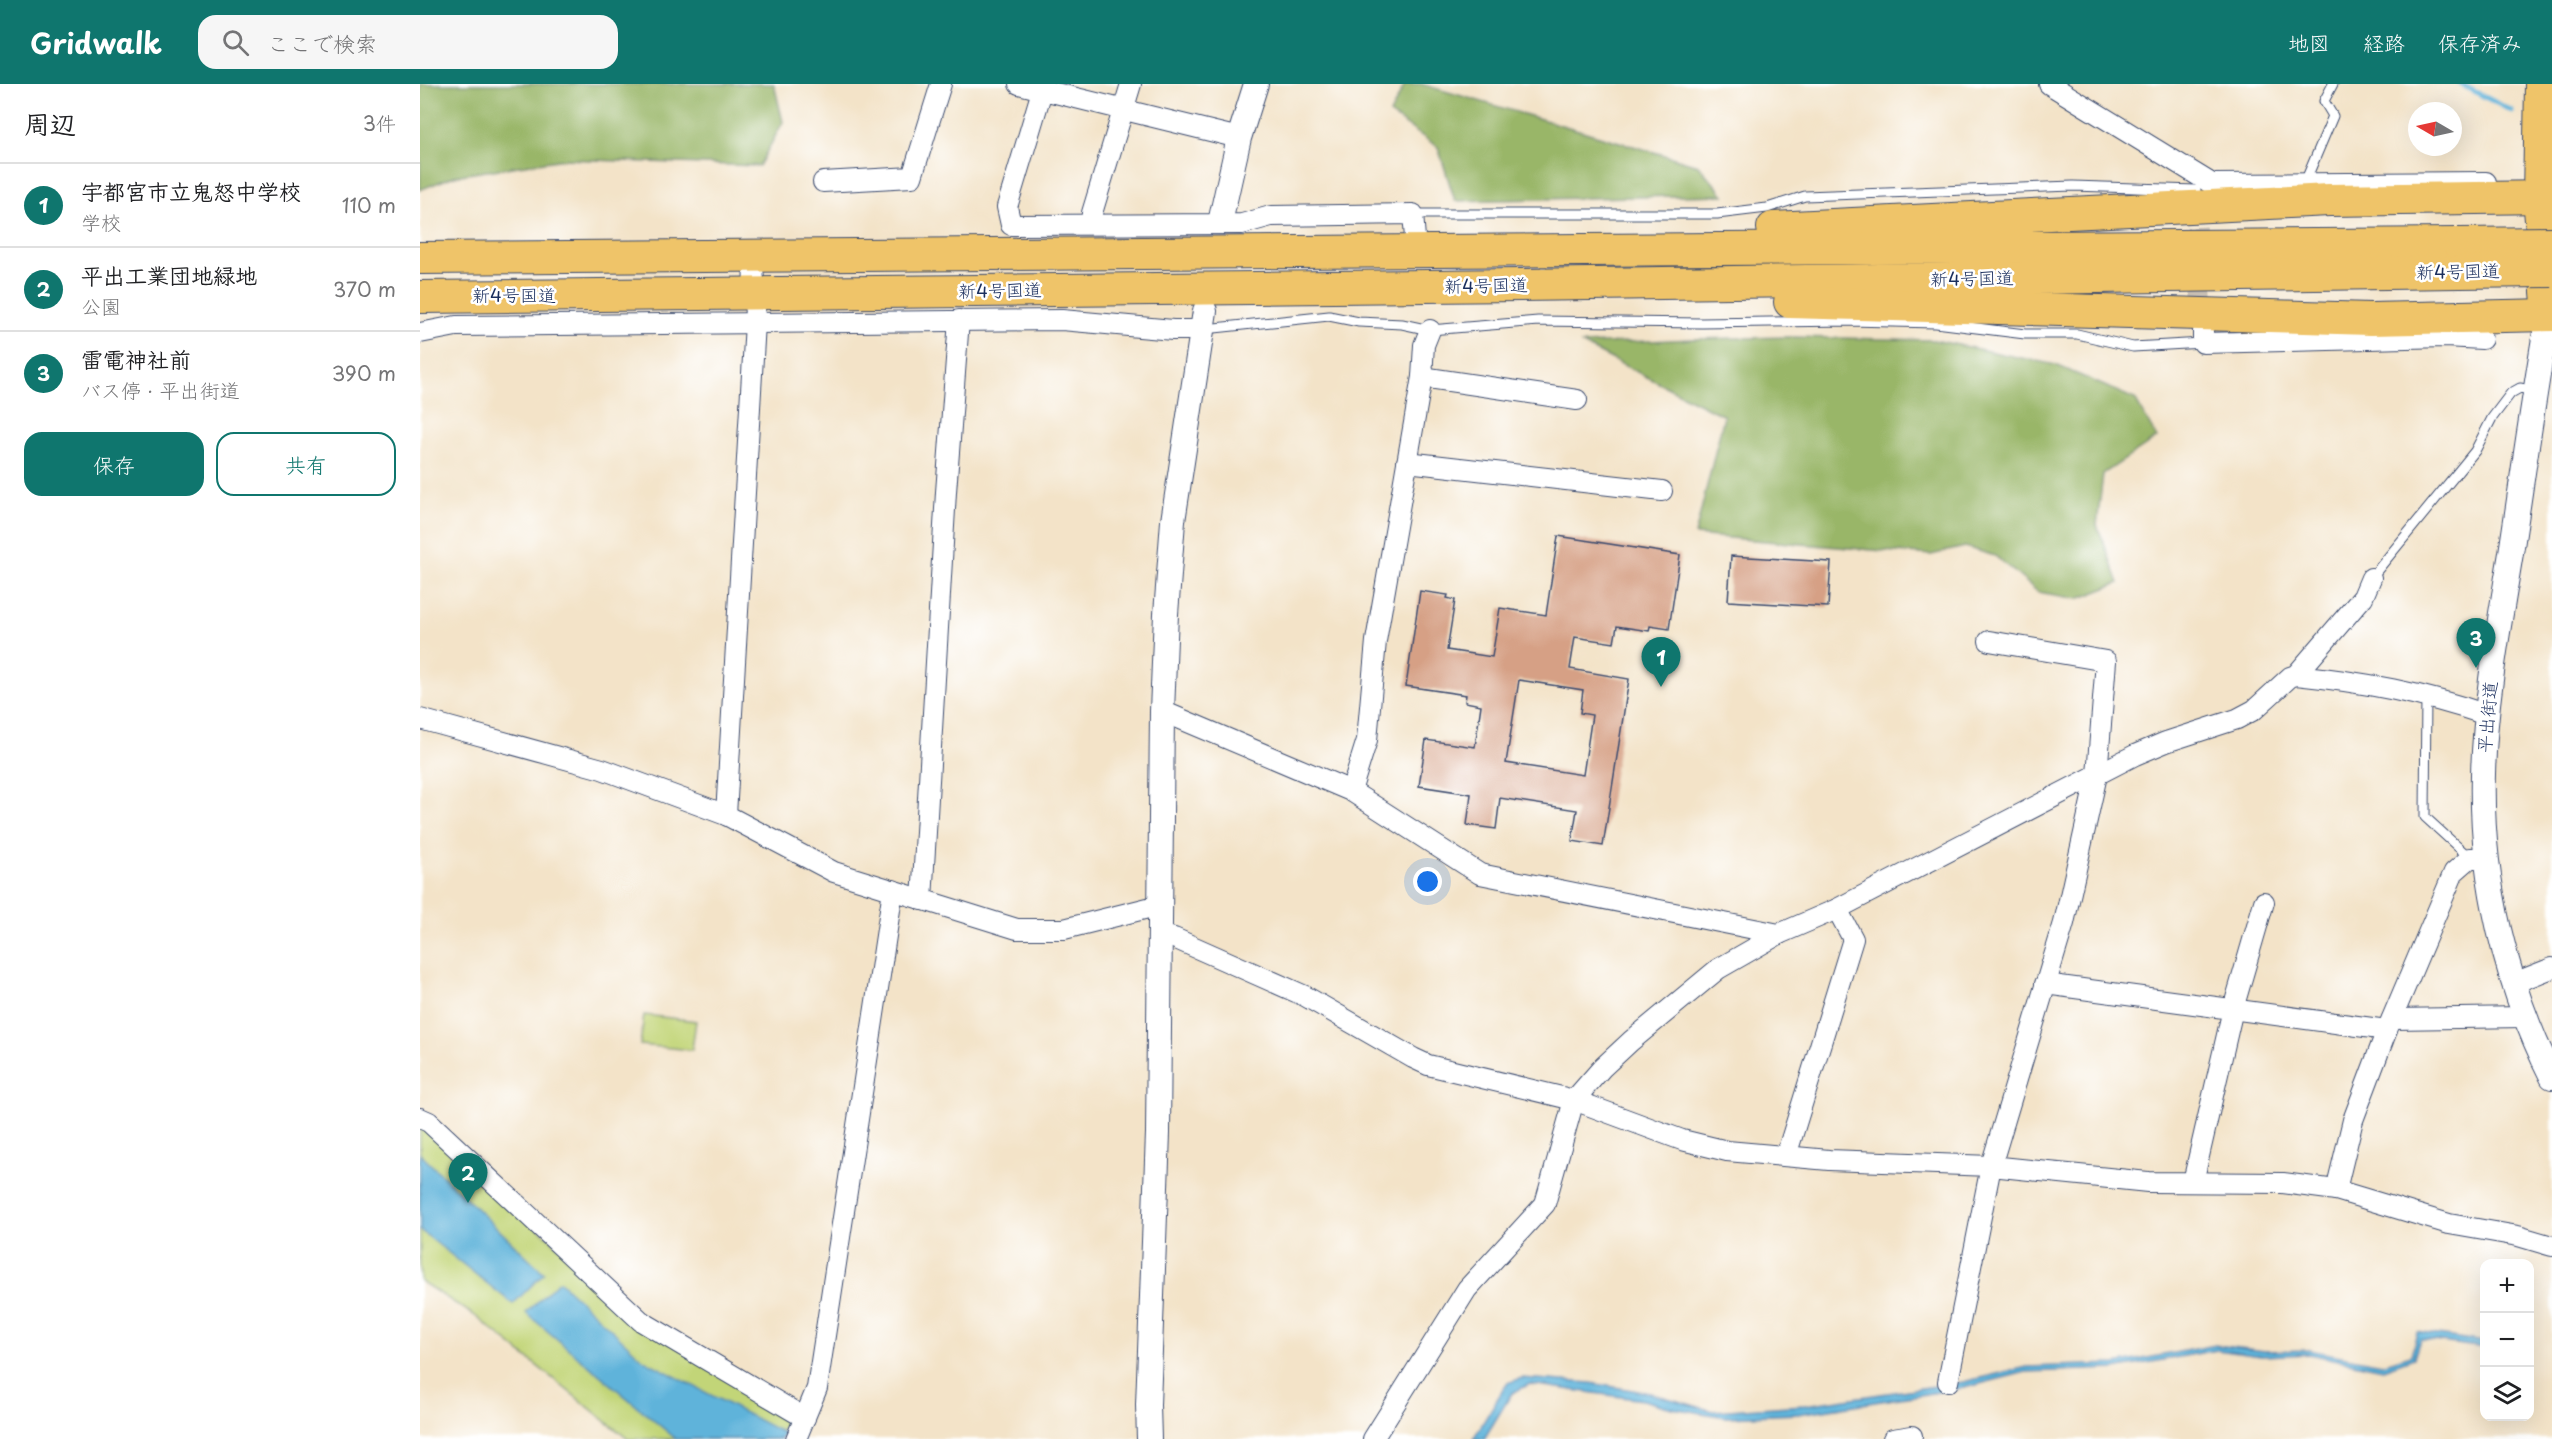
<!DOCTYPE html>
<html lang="ja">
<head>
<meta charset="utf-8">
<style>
  :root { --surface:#fff; --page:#f6f6f6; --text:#202124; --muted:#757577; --line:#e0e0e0; --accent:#0f766e }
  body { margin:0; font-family:"Playpen Sans","Klee One",sans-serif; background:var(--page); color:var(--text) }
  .controls { position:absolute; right:18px; bottom:18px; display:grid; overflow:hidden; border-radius:12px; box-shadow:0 6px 24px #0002 }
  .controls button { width:54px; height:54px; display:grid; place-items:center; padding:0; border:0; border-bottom:2px solid var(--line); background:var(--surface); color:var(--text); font:30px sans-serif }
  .compass { position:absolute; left:1988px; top:18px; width:54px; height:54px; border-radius:50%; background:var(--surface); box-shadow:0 6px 24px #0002; rotate:279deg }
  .you { position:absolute; left:1008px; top:798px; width:21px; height:21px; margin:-15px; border:4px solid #fff; border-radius:50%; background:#1a73e8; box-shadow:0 0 0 9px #1a73e833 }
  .badge { display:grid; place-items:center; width:39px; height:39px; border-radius:50%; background:var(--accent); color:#fff; font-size:20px; font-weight:700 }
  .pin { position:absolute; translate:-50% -50px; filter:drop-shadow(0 2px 3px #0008) }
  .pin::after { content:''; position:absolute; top:32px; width:21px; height:18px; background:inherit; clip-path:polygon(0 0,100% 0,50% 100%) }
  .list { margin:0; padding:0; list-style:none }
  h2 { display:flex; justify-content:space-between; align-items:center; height:78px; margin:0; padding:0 24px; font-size:26px }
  h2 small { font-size:20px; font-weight:400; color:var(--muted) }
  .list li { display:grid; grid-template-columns:39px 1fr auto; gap:18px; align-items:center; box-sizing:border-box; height:84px; padding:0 24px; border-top:2px solid var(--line) }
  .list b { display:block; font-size:22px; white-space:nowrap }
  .list p { margin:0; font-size:20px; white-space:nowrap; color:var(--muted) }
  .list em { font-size:20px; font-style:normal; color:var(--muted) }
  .actions { display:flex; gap:12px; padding:18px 24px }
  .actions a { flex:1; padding:14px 0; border:2px solid var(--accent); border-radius:18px; text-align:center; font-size:21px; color:var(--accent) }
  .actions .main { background:var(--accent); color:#fff }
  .icon { flex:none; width:33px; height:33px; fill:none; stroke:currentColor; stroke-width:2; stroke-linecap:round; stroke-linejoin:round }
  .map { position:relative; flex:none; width:2132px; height:1355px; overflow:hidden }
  header { display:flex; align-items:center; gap:36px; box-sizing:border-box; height:84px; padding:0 30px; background:var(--accent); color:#fff }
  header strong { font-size:28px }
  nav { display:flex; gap:33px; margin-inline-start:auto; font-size:21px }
  .search { width:420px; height:54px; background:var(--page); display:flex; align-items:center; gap:15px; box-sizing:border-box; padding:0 21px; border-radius:18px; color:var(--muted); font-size:22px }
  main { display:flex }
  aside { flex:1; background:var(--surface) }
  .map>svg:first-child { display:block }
</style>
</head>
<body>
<header>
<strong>Gridwalk</strong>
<div class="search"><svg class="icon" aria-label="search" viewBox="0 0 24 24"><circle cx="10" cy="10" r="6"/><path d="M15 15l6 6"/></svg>ここで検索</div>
<nav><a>地図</a><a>経路</a><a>保存済み</a></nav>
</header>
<main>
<aside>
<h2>周辺<small>3件</small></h2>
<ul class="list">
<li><span class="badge">1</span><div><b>宇都宮市立鬼怒中学校</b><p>学校</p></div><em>110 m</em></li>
<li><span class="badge">2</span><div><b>平出工業団地緑地</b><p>公園</p></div><em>370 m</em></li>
<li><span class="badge">3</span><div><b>雷電神社前</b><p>バス停 · 平出街道</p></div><em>390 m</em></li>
</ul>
<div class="actions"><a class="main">保存</a><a>共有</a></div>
</aside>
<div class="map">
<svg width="2132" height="1355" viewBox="0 0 2132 1355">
  <rect width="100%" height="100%" fill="#fff"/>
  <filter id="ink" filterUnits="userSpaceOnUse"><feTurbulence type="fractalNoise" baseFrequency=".0167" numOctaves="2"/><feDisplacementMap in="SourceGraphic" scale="12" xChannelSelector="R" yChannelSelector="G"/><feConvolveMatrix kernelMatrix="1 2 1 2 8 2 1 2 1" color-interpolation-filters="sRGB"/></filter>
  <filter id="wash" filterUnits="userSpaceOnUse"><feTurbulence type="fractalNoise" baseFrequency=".008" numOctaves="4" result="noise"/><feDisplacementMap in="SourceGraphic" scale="24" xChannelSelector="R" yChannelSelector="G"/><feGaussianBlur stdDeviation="1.35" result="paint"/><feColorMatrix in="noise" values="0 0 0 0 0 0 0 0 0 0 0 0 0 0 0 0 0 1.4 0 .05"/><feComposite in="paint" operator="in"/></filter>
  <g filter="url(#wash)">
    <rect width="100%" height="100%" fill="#f3e3c8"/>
    <g fill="#c2d578" stroke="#6e826b" stroke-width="1.5">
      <polygon points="224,931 276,937 272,966 220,961"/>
      <polygon points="0,1037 221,1237 371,1326 357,1355 208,1355 54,1231 0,1197"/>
    </g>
    <g fill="#99b668" stroke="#5a7263" stroke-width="1.5">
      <polygon points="0,0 354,0 363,38 339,82 144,75 34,92 0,106"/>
      <polygon points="985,0 1001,0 1278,81 1304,111 1035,117 1018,63 970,30"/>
      <polygon points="1370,253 1514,256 1636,281 1715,315 1737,354 1683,390 1677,441 1699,499 1658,515 1618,508 1575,472 1545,463 1511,471 1275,451 1304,332 1162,260 1274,255"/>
    </g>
    <g fill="#5eb3da" stroke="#3c719c" stroke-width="1.5">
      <polygon points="0,1070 124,1189 93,1220 0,1146"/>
      <polygon points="139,1197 224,1276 365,1350 360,1355 256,1355 106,1229"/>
      <polygon points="1997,1248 2064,1258 2064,1264 2000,1255 1994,1274 1963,1285 1889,1270 1841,1272 1797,1266 1694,1285 1606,1288 1544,1304 1378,1330 1306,1333 1252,1324 1223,1316 1110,1300 1092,1309 1064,1355 1053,1355 1087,1299 1102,1294 1171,1299 1230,1309 1293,1327 1385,1321 1543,1298 1607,1283 1696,1280 1796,1261 1844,1267 1889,1266 1962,1280 1991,1271"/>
    </g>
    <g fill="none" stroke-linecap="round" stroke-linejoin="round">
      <polyline stroke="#5eb3da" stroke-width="5" points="2040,0 2092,27"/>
    </g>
    <g id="blocks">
      <g fill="#d6a085" fill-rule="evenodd">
        <path d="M 1138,452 L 1260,471 L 1249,545 L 1230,542 L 1229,547 L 1197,542 L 1194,559 L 1155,553 L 1150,585 L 1209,595 L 1183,762 L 1152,757 L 1157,726 L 1080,714 L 1076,745 L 1047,741 L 1051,710 L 999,702 L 1006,656 L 1055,663 L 1061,621 L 1045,618 L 1046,611 L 986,602 L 1000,507 L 1028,511 L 1027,514 L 1035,516 L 1027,566 L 1072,573 L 1080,524 L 1126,531 ZM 1099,596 L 1163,606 L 1160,629 L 1172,631 L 1163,691 L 1086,679 Z"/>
        <polygon points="1311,472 1411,478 1408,523 1308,517"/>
      </g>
    </g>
  </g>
  <g filter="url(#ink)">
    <use href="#blocks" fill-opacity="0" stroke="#3b4a6e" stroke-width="1.5"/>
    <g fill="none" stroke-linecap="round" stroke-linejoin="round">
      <polyline stroke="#c8bfb3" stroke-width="20" stroke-dasharray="20 10" stroke-linecap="butt" points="1775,113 1782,239"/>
      <g stroke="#3b4a6e" stroke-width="11">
        <g id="service">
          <polyline points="1885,98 1913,32 1904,17 1913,0"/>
          <polyline points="993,130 1297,130 1347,124 1385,112 1653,102 1776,106"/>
          <polyline points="785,245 909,232 939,238 982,240 1010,246 1118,237 1282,239 1429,237 1516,239 1605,250 1657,250 1713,263 1783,259"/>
          <polyline points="1951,494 2055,367 2072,334 2091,309 2100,304 2115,307"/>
          <polyline points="2006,611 2005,733 2050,774"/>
        </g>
      </g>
      <g stroke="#3b4a6e" stroke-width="22">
        <g id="minor">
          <polyline points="599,0 819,54"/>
          <polyline points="624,0 587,123 591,141 822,140 851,132 993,130 996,166"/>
          <polyline points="1629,0 1792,100 2066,98"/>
          <polyline points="403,98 492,93 521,0"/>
          <polyline points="671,140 672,129 711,0"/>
          <polyline points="333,171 335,239 306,731 414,788 597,845 644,845 740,821"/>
          <polyline points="1783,247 1783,259 2026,253 2062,255"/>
          <polyline points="0,249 36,242 642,236 753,246 782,246"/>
          <polyline points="1002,293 1157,316"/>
          <polyline points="987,378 1242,407"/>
          <path d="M 1876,591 C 1944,598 2002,609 2067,631"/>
          <polyline points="742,627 931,707 1060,790 1359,850"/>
          <polyline points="0,635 182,685 306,731"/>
          <polyline points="931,707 947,656 956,557 1002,293 1004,261 1010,246"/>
          <polyline points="502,816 526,408 539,236"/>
          <polyline points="740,850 754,854 885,912 993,974 1008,981 1154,1016 1262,1056 1307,1067 1409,1076 1571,1082 1728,1098 1863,1099 1916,1106 2029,1140 2098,1152 2132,1162"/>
          <polyline points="2094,899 2132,884"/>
          <polyline points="1625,900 1967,946"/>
          <polyline points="1972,935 2106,933"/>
          <polyline points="0,1034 9,1038 221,1237 385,1334"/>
          <polyline points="1366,1072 1433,855 1417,825"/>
          <polyline points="1773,1098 1813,925 1844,818"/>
          <polyline points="1916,1106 1933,1036 1967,946 2034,788 2050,774 2067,774"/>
          <polyline points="1528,1298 1571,1082 1644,839 1677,691 1686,577 1569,557"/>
          <polyline points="376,1355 397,1304 473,806"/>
          <polyline points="953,1355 1047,1205 1125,1120 1154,1016 1182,984 1211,957 1298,885 1359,850 1417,825 1715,671 1746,658 1817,635 1834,626 1870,593 1876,591 1943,513 1951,494"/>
          <polyline points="1473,1355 1492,1352"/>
        </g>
      </g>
      <g stroke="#3b4a6e" stroke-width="26">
        <g id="tertiary">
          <polyline points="801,134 819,54 836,0"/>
          <path d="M 2128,231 C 2114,310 2103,390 2091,469 C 2079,542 2065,616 2063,690 C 2060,793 2086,902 2132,993"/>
          <polyline points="729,1355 728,1321 738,1049 742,627 746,530 753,437 785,227"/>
        </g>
      </g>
      <g stroke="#3b4a6e" stroke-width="32">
        <polyline id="primary" points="2120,0 2118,113 2128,231"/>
      </g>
      <g stroke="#3b4a6e" stroke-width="34">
        <g id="trunk">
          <polyline points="1353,144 1909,116 2132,113"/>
          <polyline points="0,174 2039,160"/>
          <polyline points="0,213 1100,201 2039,188"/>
          <polyline points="1370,218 1951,235 2132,231"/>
        </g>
      </g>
      <use href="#service" stroke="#fff" stroke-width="9"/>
      <use href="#minor" stroke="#fff" stroke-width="20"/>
      <use href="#tertiary" stroke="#fff" stroke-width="24"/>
      <use href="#primary" stroke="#efc469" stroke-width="30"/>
      <use href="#trunk" stroke="#efc469" stroke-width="32"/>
      <g stroke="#3b4a6e" stroke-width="34" stroke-linecap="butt">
        <g id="trunk-bridge">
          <polyline points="2039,160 2132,159"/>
          <polyline points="2039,188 2132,187"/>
        </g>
      </g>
      <use href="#trunk-bridge" stroke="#efc469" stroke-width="32"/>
    </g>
  </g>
  <g text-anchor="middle" stroke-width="5" stroke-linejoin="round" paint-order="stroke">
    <g font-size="18" fill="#1b2f5e" stroke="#fff">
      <text transform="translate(2038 188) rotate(-1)" y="6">新4号国道</text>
      <text transform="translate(1552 195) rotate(-1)" y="6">新4号国道</text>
      <text transform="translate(1066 202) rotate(-1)" y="6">新4号国道</text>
      <text transform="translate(580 207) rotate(-1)" y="6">新4号国道</text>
      <text x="94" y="218">新4号国道</text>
      <text transform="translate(2068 633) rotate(-85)" y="6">平出街道</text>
    </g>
  </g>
</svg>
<div class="controls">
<button>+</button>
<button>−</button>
<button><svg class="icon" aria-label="layers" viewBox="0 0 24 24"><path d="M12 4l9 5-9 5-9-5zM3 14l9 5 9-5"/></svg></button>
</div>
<svg class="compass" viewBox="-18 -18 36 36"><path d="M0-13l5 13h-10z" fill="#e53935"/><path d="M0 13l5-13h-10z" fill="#757577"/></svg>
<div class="you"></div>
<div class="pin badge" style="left:1241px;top:603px">1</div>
<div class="pin badge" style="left:48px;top:1119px">2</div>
<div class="pin badge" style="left:2056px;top:584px">3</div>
</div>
</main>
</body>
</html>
